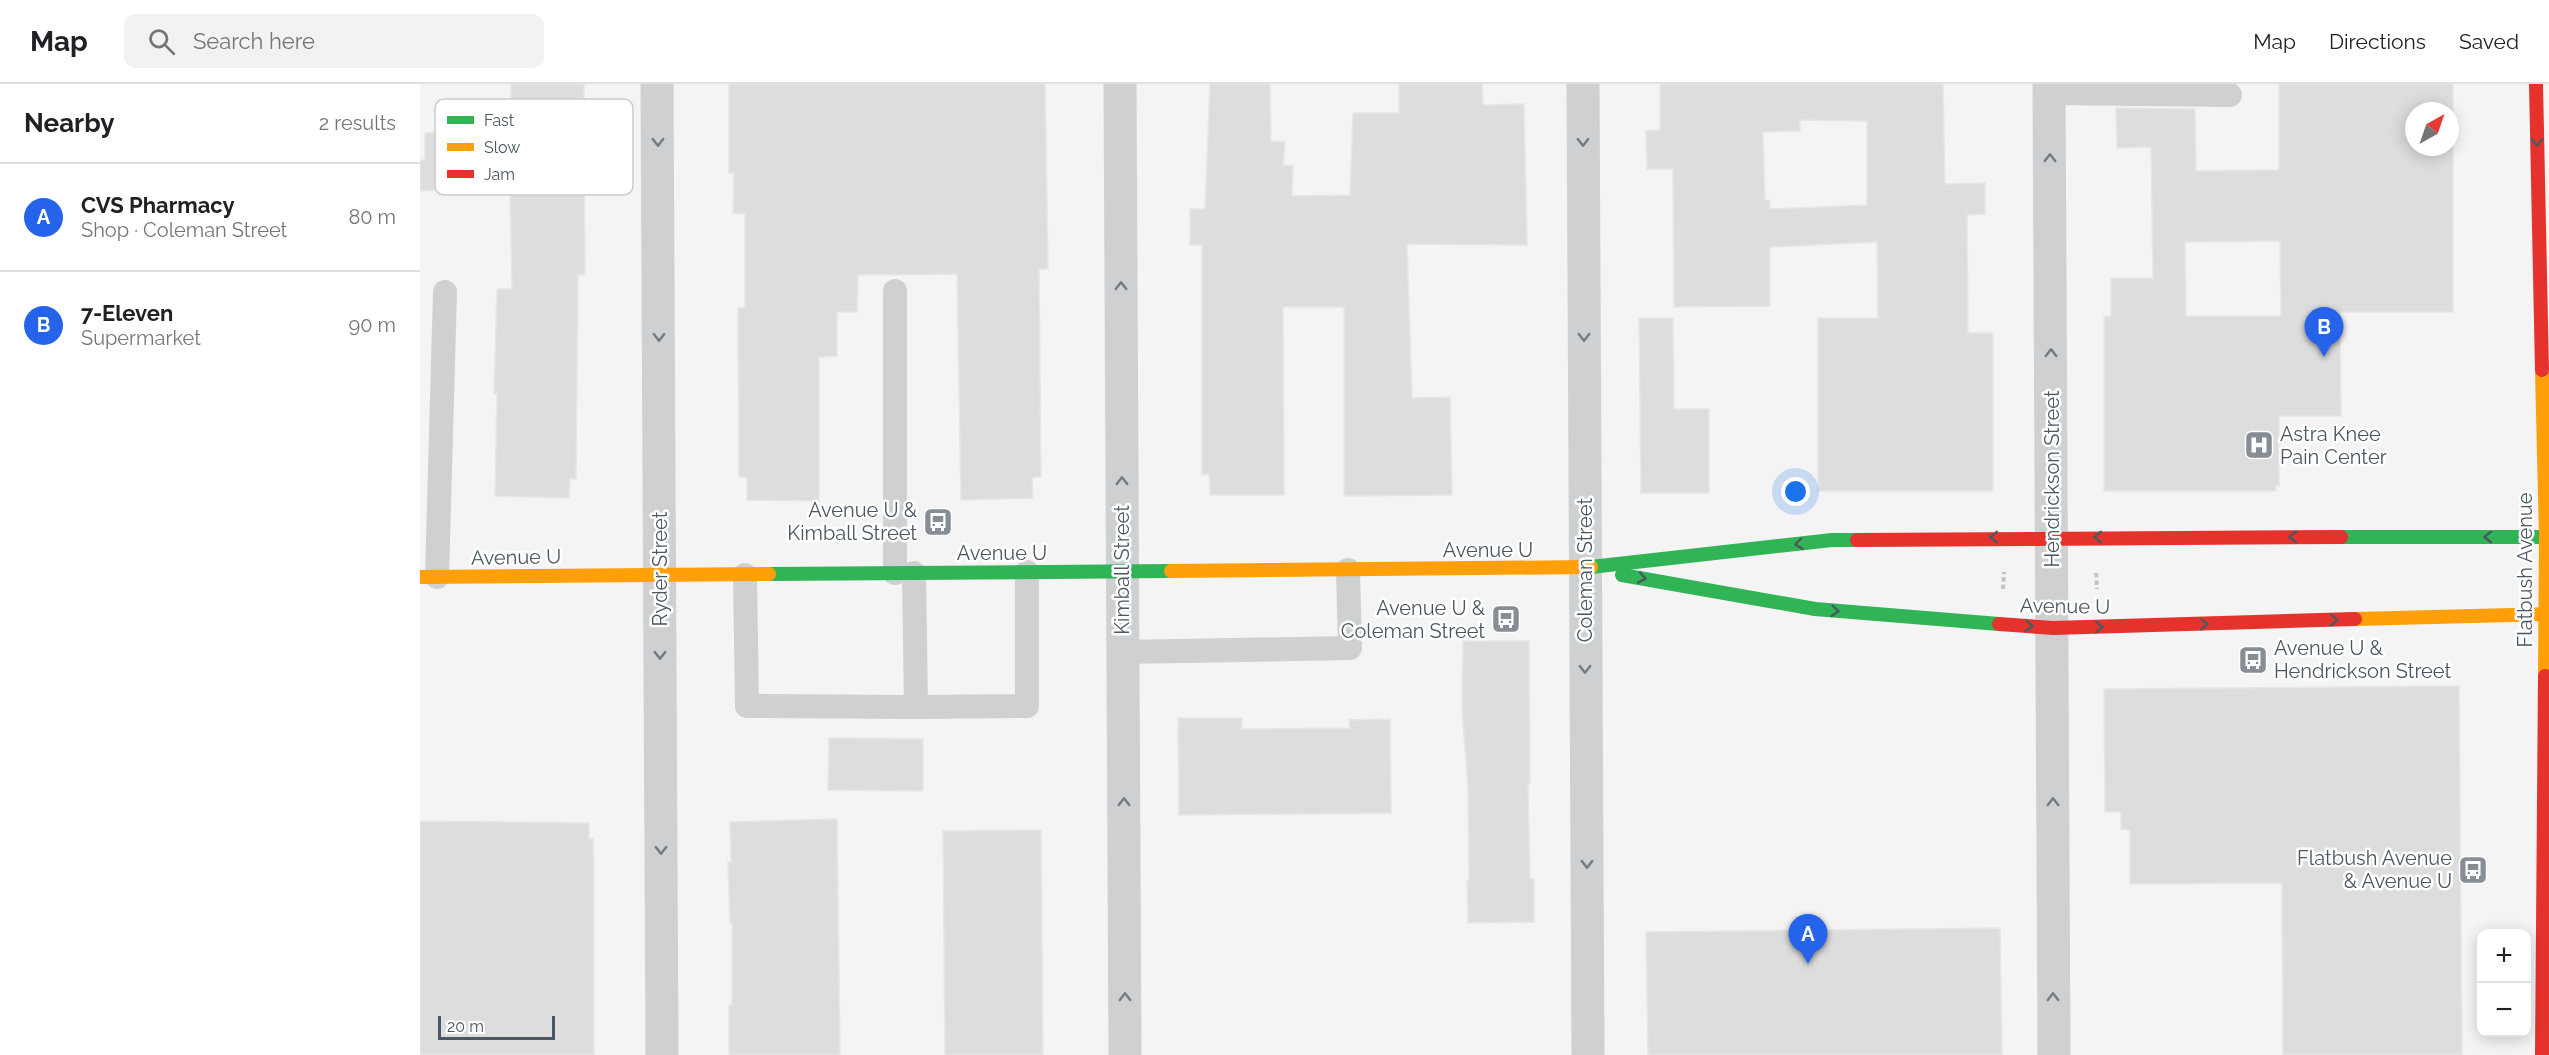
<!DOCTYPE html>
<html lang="en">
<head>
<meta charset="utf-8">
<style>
  :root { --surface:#fff; --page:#f2f2f2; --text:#202124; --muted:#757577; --line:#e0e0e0; --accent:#2563eb }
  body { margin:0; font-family:Raleway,sans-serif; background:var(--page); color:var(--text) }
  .controls { position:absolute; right:18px; bottom:18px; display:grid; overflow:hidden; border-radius:12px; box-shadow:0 3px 15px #0003 }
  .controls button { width:54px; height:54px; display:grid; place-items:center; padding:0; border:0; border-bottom:2px solid var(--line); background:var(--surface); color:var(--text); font:30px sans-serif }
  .compass { position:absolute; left:1985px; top:18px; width:54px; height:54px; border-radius:50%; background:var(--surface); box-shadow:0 3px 15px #0003; rotate:40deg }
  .scale { position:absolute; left:18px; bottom:15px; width:117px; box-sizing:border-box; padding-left:6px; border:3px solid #4a5661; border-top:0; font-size:16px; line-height:21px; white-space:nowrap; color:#4a5661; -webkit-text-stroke:4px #fff; paint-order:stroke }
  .you { position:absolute; left:1376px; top:408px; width:21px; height:21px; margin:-15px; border:4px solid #fff; border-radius:50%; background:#1a73e8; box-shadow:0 0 0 9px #1a73e833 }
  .badge { display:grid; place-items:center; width:39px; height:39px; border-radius:50%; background:var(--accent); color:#fff; font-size:20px; font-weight:700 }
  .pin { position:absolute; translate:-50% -50px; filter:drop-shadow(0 2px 3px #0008) }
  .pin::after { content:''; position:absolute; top:32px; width:21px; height:18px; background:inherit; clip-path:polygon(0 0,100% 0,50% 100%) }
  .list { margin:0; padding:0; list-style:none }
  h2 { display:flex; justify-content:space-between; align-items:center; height:78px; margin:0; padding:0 24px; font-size:26px }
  h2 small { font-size:20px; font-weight:400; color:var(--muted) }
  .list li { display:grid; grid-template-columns:39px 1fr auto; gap:18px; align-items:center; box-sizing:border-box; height:108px; padding:0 24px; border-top:2px solid var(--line) }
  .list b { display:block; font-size:22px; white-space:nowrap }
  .list p { margin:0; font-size:20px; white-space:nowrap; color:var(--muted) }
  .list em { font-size:20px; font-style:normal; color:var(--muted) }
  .icon { flex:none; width:33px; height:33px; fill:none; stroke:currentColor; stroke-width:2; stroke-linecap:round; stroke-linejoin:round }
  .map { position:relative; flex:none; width:2129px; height:971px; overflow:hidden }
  header { display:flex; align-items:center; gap:36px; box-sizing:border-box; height:84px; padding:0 30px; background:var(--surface); border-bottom:2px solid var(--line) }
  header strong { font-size:28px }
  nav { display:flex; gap:33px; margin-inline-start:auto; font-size:21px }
  .search { width:420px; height:54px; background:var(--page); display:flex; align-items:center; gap:15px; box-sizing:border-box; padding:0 21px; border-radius:12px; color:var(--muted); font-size:22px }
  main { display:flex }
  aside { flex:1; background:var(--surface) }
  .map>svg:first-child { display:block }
</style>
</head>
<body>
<header>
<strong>Map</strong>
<div class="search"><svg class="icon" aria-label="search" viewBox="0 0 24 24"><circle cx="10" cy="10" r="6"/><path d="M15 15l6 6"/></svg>Search here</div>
<nav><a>Map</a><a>Directions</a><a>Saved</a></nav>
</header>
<main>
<aside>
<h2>Nearby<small>2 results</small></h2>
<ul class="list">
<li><span class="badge">A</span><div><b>CVS Pharmacy</b><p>Shop · Coleman Street</p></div><em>80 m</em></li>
<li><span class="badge">B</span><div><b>7-Eleven</b><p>Supermarket</p></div><em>90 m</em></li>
</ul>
</aside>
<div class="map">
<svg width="2129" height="971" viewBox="0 0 2129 971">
  <rect width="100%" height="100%" fill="#f4f4f4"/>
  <g fill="#ddddde" stroke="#e5e6e7" stroke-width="1.5" fill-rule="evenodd">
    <polygon points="91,0 164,0 165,191 158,191 156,395 150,395 149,414 75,412 77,310 74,310 77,205 92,205 90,102 0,107 0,76 5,76 5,49 91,47"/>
    <polygon points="309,0 625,0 628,185 619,185 621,393 612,393 613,414 541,416 537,190 438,191 437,228 417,228 417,272 399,273 399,417 327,416 327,393 319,393 318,224 325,223 325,130 313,129 314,89 309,89"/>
    <polygon points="790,0 850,0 851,57 865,58 863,81 873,82 872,112 930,111 933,29 979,29 979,0 1062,0 1063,21 1104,20 1107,161 987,160 992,314 1030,313 1032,411 924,412 924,223 863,223 864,411 790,411 789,390 782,391 782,161 770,161 770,125 785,125"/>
    <path d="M 1240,0 L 1523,0 L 1525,100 L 1565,99 L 1565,130 L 1547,131 L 1548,249 L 1573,249 L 1573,407 L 1398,407 L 1398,234 L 1458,234 L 1457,158 L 1350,163 L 1350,222 L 1254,223 L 1253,85 L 1227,85 L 1226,47 L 1240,46 ZM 1380,36 L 1447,37 L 1447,121 L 1350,125 L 1350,116 L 1345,116 L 1343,48 L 1380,47 Z"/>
    <path d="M 1859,0 L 2033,0 L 2033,228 L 1920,228 L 1921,332 L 1859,332 L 1859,402 L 1856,402 L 1856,407 L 1684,407 L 1684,232 L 1691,232 L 1691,194 L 1733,194 L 1731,63 L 1697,64 L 1696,24 L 1775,25 L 1776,87 L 1859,86 ZM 1994,27 L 2030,27 L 2030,63 L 1994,63 ZM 1860,157 L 1861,232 L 1766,232 L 1765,158 Z"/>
    <polygon points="1219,234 1253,234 1254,325 1289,325 1289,409 1221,409"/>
    <polygon points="1043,557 1109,557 1110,700 1108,700 1110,795 1114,795 1114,838 1048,839 1047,797 1049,797 1048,702 1042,626"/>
    <polygon points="2039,602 2042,971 1863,971 1862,799 1710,800 1710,746 1701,745 1701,728 1685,728 1684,605"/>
    <polygon points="758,634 822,634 822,645 930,644 929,636 970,635 971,729 759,731"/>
    <polygon points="409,654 503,655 503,707 408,706"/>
    <polygon points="417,735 420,971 309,971 309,921 312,921 312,839 310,839 308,778 311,778 310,738"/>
    <polygon points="0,737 169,739 169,755 173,755 174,792 174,971 0,971"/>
    <polygon points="621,746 623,971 525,971 523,747"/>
    <polygon points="1580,844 1582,971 1228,971 1226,848"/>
  </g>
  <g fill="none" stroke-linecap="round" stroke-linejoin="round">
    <g stroke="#bcc7c4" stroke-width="4" stroke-dasharray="4.5 3" stroke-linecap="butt">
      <polyline points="1676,489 1677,505"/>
      <polyline points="1583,505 1584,488"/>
    </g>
    <g stroke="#ced0d2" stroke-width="24">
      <polyline points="1629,9 1810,11"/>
      <polyline points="475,207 475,489"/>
      <polyline points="325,491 327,622 496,623 494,489"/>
      <polyline points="17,493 25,208"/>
      <polyline points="703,568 930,564 928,486"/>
      <polyline points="496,623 607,622 607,488"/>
    </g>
    <g stroke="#ced0d2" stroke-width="33">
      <polyline points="237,0 242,971"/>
      <polyline points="700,0 705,971"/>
      <polyline points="1163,0 1168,971"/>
      <polyline points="1629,0 1634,971"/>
    </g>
    <g stroke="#30b455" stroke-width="14">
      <polyline points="1921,453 2129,453"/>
      <polyline points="1171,483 1412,456 1437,456"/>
      <polyline points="349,490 751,487"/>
      <polyline points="1202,491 1395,525 1579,540"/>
    </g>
    <g stroke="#ff9f0a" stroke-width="14">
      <polyline points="2122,286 2126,453 2125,592"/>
      <polyline points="751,487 1171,483"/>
      <polyline points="0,493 349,490"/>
      <polyline points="1935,535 2129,530"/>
    </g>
    <g stroke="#e5322d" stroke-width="14">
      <polyline points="2116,0 2122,286"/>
      <polyline points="1437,456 1921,453"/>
      <polyline points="1579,540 1633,544 1935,535"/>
      <polyline points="2122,971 2125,592"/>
    </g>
  </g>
  <defs><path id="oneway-chevron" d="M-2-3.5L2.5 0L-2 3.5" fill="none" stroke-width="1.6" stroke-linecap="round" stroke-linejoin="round" transform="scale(1.5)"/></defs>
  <g stroke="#727b83">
    <use href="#oneway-chevron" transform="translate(238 58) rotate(90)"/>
    <use href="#oneway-chevron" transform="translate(1163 58) rotate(90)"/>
    <use href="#oneway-chevron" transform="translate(1630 74) rotate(-90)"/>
    <use href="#oneway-chevron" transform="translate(701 202) rotate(-90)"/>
    <use href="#oneway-chevron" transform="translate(239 253) rotate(90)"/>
    <use href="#oneway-chevron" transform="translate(1164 253) rotate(90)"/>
    <use href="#oneway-chevron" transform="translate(1631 269) rotate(-90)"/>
    <use href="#oneway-chevron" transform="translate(702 397) rotate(-90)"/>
    <use href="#oneway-chevron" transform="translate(240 571) rotate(90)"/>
    <use href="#oneway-chevron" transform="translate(1165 585) rotate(90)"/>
    <use href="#oneway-chevron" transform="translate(704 718) rotate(-90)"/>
    <use href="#oneway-chevron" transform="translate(1633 718) rotate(-90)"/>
    <use href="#oneway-chevron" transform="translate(241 766) rotate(90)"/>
    <use href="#oneway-chevron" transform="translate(1167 780) rotate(90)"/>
    <use href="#oneway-chevron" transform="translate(705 913) rotate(-90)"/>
    <use href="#oneway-chevron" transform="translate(1633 913) rotate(-90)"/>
  </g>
  <g stroke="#495b60">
    <use href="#oneway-chevron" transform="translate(2117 58) rotate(89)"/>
    <use href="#oneway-chevron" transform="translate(1574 453) rotate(179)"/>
    <use href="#oneway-chevron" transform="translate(1678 453) rotate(180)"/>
    <use href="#oneway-chevron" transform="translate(1873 453) rotate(180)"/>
    <use href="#oneway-chevron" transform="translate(2068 453) rotate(-180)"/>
    <use href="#oneway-chevron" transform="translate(1379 460) rotate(173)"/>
    <use href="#oneway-chevron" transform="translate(1222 494) rotate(10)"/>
    <use href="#oneway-chevron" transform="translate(1415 527) rotate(5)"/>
    <use href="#oneway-chevron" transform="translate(1914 536) rotate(-2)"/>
    <use href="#oneway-chevron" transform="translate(1784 540) rotate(-2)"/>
    <use href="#oneway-chevron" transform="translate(1609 542) rotate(4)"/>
    <use href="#oneway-chevron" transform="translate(1679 543) rotate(-1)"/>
  </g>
  <defs>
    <g id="hospital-square" transform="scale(1.5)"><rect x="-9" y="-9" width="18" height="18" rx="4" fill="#868d94" stroke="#fff"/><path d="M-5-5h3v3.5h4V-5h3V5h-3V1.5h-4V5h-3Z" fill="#fff"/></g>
    <g id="bus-square" transform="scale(1.5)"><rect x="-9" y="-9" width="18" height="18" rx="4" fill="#868d94" stroke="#fff"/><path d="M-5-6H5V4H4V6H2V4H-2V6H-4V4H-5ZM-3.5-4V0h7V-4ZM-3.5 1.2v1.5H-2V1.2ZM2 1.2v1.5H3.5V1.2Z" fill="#fff"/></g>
  </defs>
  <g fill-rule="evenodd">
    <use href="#hospital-square" x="1839" y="361"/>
    <use href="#bus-square" x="518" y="438"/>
    <use href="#bus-square" x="1086" y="535"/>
    <use href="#bus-square" x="1833" y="576"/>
    <use href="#bus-square" x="2053" y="786"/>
  </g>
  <g text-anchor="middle" stroke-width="5" stroke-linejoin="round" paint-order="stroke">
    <g font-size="20" fill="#4a5661" stroke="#fff" text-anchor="end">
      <text x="1860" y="357" text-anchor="start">Astra Knee<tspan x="1860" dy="23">Pain Center</tspan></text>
      <text x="497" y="433">Avenue U &amp;<tspan x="497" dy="23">Kimball Street</tspan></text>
      <text x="1065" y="531">Avenue U &amp;<tspan x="1065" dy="23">Coleman Street</tspan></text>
      <text x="1854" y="571" text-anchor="start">Avenue U &amp;<tspan x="1854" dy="23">Hendrickson Street</tspan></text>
      <text x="2032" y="781">Flatbush Avenue<tspan x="2032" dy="23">&amp; Avenue U</tspan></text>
    </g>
    <g font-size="20" fill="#4a5661" stroke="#fff">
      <text transform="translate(1632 395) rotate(-90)" y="7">Hendrickson Street</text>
      <text x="1068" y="473">Avenue U</text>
      <text x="582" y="476">Avenue U</text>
      <text transform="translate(96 473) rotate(-1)" y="7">Avenue U</text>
      <text transform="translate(240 485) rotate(-90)" y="7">Ryder Street</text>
      <text transform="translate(702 486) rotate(-90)" y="7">Kimball Street</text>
      <text transform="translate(1165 486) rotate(-90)" y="7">Coleman Street</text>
      <text transform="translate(2105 486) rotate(-90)" y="7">Flatbush Avenue</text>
      <text transform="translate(1645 522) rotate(1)" y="7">Avenue U</text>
    </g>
  </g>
  <rect x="15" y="15" width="198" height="96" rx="9" fill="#fff" stroke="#c9ccd0" stroke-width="1.5"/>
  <rect x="27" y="32" width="27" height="8" fill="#30b455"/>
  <rect x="27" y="59" width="27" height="8" fill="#ff9f0a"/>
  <rect x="27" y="86" width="27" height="8" fill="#e5322d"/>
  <g font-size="16" fill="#4a5661">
    <text x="64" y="42">Fast</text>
    <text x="64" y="69">Slow</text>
    <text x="64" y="96">Jam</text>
  </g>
</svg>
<div class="controls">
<button>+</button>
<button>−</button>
</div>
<svg class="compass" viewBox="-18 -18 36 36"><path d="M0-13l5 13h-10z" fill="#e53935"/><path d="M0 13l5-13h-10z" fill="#757577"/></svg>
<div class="scale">20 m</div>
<div class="you"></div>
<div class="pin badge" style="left:1388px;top:880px">A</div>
<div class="pin badge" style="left:1904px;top:273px">B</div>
</div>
</main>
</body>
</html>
